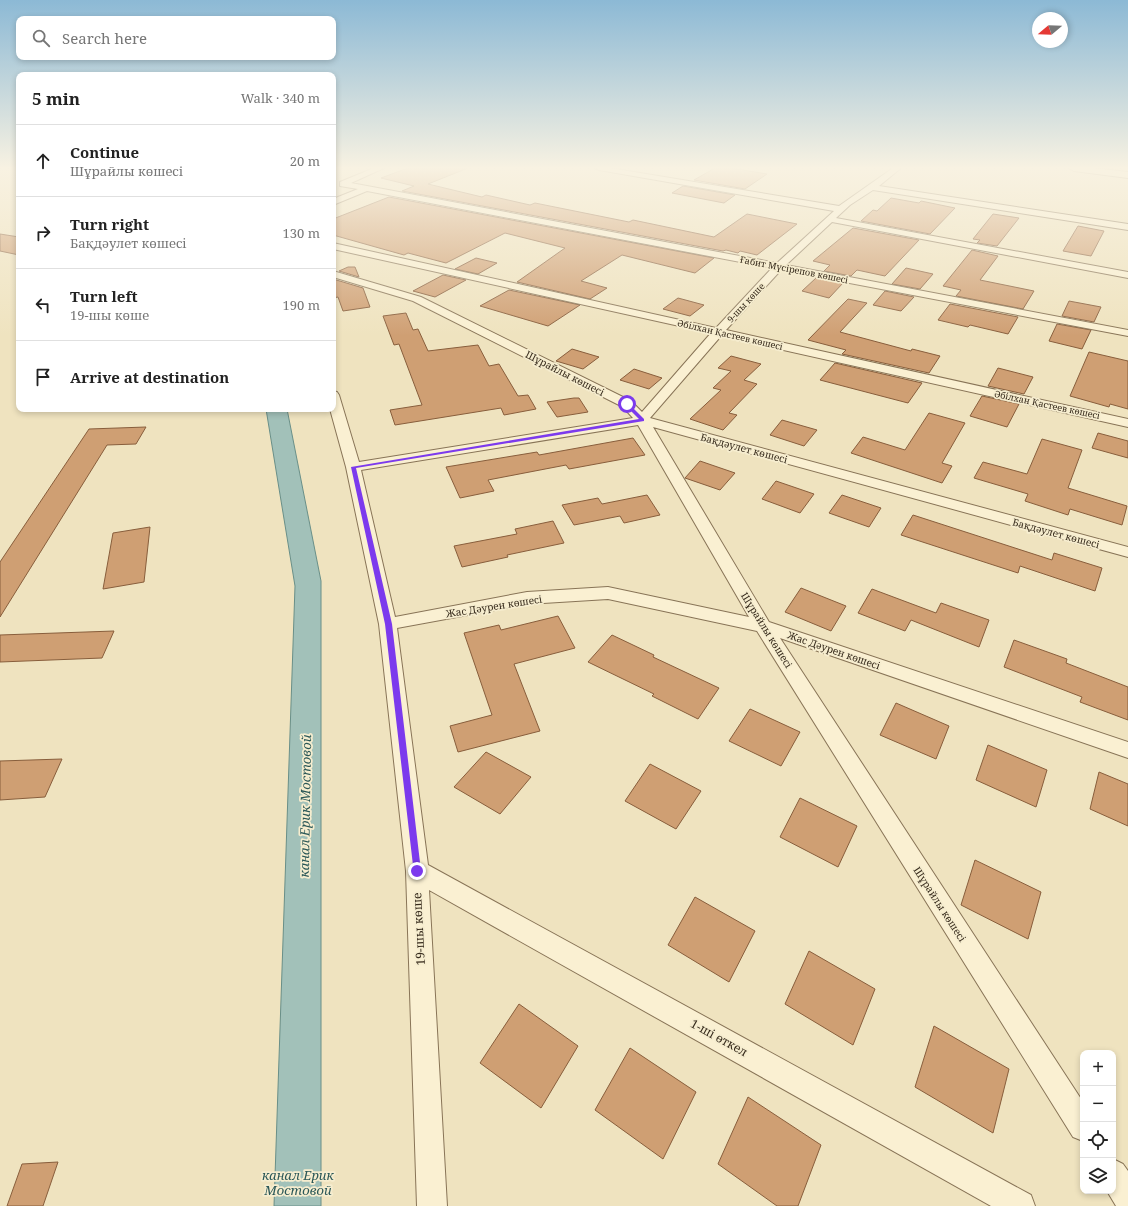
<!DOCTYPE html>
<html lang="en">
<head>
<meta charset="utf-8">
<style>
  :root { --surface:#fff; --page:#f6f6f6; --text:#222; --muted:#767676; --line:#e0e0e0 }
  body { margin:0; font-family:"Noto Serif",serif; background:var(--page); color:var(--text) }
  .controls { position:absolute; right:12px; bottom:12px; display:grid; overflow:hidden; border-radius:8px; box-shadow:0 2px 6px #0003 }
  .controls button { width:36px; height:36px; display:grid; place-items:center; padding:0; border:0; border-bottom:1px solid var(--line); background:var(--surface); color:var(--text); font:20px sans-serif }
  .compass { position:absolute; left:1032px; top:12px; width:36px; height:36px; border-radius:50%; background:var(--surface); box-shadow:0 2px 6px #0003; rotate:251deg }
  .stop { position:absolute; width:12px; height:12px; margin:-9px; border:3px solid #7c3aed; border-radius:50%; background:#fff }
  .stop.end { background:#7c3aed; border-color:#fff; box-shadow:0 1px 4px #0008 }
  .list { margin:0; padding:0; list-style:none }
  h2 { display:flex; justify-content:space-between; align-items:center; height:52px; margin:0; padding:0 16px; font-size:17px }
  h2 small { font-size:13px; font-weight:400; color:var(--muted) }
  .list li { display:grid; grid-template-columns:26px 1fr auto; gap:12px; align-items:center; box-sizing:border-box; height:72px; padding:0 16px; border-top:1px solid var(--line) }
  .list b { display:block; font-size:15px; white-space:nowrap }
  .list p { margin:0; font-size:13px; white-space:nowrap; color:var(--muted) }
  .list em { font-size:13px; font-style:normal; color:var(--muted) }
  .icon { flex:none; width:22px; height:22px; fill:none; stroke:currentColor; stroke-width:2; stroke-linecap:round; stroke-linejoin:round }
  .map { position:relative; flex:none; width:1128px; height:1206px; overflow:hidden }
  .search { position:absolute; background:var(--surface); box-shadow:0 2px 6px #0003; left:16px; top:16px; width:320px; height:44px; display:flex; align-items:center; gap:10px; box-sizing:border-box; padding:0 14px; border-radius:8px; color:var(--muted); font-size:15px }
  .panel { position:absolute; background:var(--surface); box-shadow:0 2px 6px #0003; left:16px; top:72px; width:320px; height:340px; border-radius:8px }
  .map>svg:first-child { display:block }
</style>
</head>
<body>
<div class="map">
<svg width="1128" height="1206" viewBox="0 0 1128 1206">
  <rect width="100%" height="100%" fill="#efe3bf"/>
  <polygon fill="#a2c1b9" stroke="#698f88" points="266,409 287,409 321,581 321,1206 274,1206 295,586"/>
  <g fill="#cf9f73" stroke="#885e3c">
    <polygon points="408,168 468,168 428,184 482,197 486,195 530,205 535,203 629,222 633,220 714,237 747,214 797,224 757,255 740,251 738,253 726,250 723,251 402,191 414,186 381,178"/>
    <polygon points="715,168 731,168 767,174 745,189 694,180"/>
    <polygon points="683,186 735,195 724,203 672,193"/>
    <polygon points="389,197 714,258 695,273 622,255 581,281 607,288 590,299 517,282 565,248 505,233 446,263 408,253 404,255 333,235 333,219"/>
    <polygon points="891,198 919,203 921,201 955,208 930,234 861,221 873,210 877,211"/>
    <polygon points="993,214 1019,218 997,246 977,243 980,240 973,239"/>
    <polygon points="1078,226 1104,231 1091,256 1063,251"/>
    <polygon points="853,228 919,240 885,276 857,270 851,276 824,271 830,265 813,261"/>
    <polygon points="0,234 19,237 19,255 0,251"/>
    <polygon points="972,250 998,256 980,280 1034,291 1023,309 956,296 961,290 943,286"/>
    <polygon points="476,258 497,263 478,274 455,269"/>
    <polygon points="348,267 355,267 359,277 339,271"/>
    <polygon points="906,268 933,274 920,289 892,284"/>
    <polygon points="443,275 466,280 435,297 413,291"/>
    <polygon points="816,278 843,283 829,298 802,291"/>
    <polygon points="333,279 363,288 370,307 343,311 338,297 333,298"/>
    <polygon points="509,290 580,305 548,326 480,306"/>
    <polygon points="885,291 914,297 901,311 873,305"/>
    <polygon points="678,298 704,305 690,316 663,309"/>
    <polygon points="848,299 867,303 840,332 911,351 912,349 940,356 929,373 842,354 846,350 808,340"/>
    <polygon points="1069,301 1101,307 1094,322 1062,316"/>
    <polygon points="950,304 1018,317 1008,334 970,325 968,327 938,320"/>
    <polygon points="406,313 413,330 418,329 428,351 478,345 489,366 499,364 518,396 528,395 536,409 504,415 501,408 395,425 390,410 422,405 399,344 394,345 383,316"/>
    <polygon points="1057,324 1091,330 1082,349 1049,341"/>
    <polygon points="572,349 599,357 583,369 556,361"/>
    <polygon points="1089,352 1128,361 1128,409 1110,404 1109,407 1070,396"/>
    <polygon points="731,356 761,364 744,380 757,384 729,413 737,415 723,430 690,419 721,390 713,388 731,371 718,368"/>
    <polygon points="835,363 922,383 908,403 820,380"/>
    <polygon points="998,368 1033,377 1024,394 988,386"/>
    <polygon points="634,369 662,378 649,389 620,380"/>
    <polygon points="982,396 1019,404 1007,427 970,416"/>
    <polygon points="574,398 579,398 588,412 557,417 547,402"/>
    <polygon points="929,413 965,423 942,463 952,466 942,483 851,453 863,437 905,450"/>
    <polygon points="782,420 817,430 804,446 770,435"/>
    <polygon points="146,427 136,444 107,445 0,617 0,562 89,429"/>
    <polygon points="1098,433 1128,441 1128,458 1092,448"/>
    <polygon points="633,438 645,455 569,469 566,465 488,480 494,491 460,498 446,467 537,452 539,455"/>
    <polygon points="1042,439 1082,450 1068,488 1127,506 1122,525 1070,509 1068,515 1025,501 1028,494 974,478 983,462 1027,474"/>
    <polygon points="700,461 735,473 720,490 685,478"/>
    <polygon points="776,481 814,494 800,513 762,499"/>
    <polygon points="647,495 660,515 624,523 620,516 574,525 562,505 598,498 602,504"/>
    <polygon points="842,495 881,508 869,527 829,513"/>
    <polygon points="913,515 1052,560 1054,553 1102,568 1095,591 1020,566 1018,573 901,535"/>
    <polygon points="553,521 564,543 507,555 508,557 462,567 454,546 517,534 515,529"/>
    <polygon points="150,527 144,582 103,589 113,533"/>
    <polygon points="801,588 846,606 831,631 785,612"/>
    <polygon points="872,589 936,613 941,603 989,620 979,647 911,620 905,631 858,613"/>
    <polygon points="558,616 575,648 514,664 540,731 458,752 450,726 492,715 464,633 499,625 501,630"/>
    <polygon points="114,631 102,658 0,662 0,635"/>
    <polygon points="612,635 654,655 653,657 719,688 698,719 652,696 654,694 588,662"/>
    <polygon points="1014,640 1067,659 1066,663 1128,687 1128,720 1080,702 1082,697 1004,667"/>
    <polygon points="896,703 949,726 936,759 880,735"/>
    <polygon points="750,709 800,732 781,766 729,741"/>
    <polygon points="988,745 1047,770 1036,807 976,780"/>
    <polygon points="486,752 531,777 500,814 454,787"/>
    <polygon points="62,759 45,797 0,800 0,761"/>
    <polygon points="650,764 701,791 676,829 625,801"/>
    <polygon points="1099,772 1128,784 1128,826 1090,809"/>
    <polygon points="800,798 857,826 838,867 780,837"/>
    <polygon points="975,860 1041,892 1028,939 961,905"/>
    <polygon points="695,897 755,931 729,982 668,945"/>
    <polygon points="809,951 875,989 853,1045 785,1004"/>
    <polygon points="519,1004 578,1046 541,1108 480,1063"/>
    <polygon points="934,1026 1009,1069 993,1133 915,1087"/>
    <polygon points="630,1048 696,1092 663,1159 595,1110"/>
    <polygon points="748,1097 821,1145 798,1206 777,1206 718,1164"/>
    <polygon points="58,1162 43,1206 7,1206 22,1164"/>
  </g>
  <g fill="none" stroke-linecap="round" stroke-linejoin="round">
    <g stroke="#887457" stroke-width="2">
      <g id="minor">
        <path d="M 374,168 L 384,168 L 351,183 L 777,263 L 834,211 L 599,170 L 595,168 L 610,168 L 839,206 L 893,168 L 901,168 L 879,186 L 1128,224 L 1128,230 L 873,190 L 850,205 L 836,218 L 1128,272 L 1128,278 L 832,222 L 786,265 L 1128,330 L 1128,336 L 781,270 L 726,330 L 1128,419 L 1128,427 L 721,336 L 650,418 L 1128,547 L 1128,557 L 653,427 L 769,622 L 1128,742 L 1128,758 L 780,638 L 1083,1102 L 1083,1141 L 1073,1137 L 757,631 L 608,599 L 527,604 L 397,628 L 428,865 L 1031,1195 L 1035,1206 L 991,1206 L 429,890 L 447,1206 L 417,1206 L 406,871 L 379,624 L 346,467 L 330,409 L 333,409 L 333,391 L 337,392 L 339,395 L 359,462 L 633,418 L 623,407 L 413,301 L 333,277 L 333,271 L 421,297 L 631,401 L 642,412 L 711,333 L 333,249 L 333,243 L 716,328 L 772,268 L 367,191 L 333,205 L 333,199 L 358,189 L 340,186 L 340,182 ZM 638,425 L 749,617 L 608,587 L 527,592 L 395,617 L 361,470 Z"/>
        <polygon points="1113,1159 1123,1164 1128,1171 1128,1206 1116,1206 1107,1191 1113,1191"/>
      </g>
    </g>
    <g stroke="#887457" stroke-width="2">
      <polygon id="tertiary" points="1069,168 1093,168 1128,172 1128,178 1074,171"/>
    </g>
    <use href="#minor" fill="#faf0d2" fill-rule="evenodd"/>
    <use href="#tertiary" fill="#faf0d2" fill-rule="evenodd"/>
  </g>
  <linearGradient id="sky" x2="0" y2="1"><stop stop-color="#8cb9d5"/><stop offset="0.5" stop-color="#f8f2e2"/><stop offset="1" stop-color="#f8f2e2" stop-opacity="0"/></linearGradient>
  <rect width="1128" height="336" fill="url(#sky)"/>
  <polygon fill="#7c3aed" points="625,403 628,403 644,419 644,421 356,468 392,624 421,871 420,874 414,874 385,624 351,467 639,419 625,405"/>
  <g text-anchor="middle" stroke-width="3.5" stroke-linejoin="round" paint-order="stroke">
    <g font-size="9" fill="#372b1c" stroke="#f6edcf">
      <text transform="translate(794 270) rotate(11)" y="3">Ғабит Мүсірепов көшесi</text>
      <text transform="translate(746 303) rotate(-47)" y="3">9-шы көше</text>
      <text transform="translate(730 335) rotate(13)" y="3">Әбілхан Қастеев көшесi</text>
      <text transform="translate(1047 405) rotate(12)" y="3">Әбілхан Қастеев көшесi</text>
    </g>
    <g font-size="10" fill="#372b1c" stroke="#f6edcf">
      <text transform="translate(565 373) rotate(27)" y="4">Шұрайлы көшесі</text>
      <text transform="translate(744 448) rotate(15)" y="4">Бақдәулет көшесi</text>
      <text transform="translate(1056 533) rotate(15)" y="4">Бақдәулет көшесi</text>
      <text transform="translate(494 606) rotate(-9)" y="4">Жас Дәурен көшесі</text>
      <text transform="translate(767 630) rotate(58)" y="4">Шұрайлы көшесі</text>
      <text transform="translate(834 650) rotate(19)" y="4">Жас Дәурен көшесі</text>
      <text transform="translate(940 904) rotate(57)" y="4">Шұрайлы көшесі</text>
    </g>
    <g font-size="12" fill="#372b1c" stroke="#f6edcf">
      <text transform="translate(419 929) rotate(-93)" y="4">19-шы көше</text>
      <text transform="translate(719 1038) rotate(29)" y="4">1-шi өткел</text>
    </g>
    <g font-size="13" font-style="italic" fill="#2a5757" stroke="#f6edcf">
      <text transform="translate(305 806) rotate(-89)" y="5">канал Ерик Мостовой</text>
      <text x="298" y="1180">канал Ерик<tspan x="298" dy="15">Мостовой</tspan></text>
    </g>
  </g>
</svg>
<div class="controls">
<button>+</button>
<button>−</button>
<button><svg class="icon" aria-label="locate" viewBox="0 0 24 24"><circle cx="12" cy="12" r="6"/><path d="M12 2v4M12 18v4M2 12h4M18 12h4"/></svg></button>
<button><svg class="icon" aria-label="layers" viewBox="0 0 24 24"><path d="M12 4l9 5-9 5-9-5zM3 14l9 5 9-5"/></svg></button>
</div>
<svg class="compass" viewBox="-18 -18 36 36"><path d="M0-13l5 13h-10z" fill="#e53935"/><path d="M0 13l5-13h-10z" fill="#767676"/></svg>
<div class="stop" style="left:627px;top:404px"></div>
<div class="stop end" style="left:417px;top:871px"></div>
<div class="search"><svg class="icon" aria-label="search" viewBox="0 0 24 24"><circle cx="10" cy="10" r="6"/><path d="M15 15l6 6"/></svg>Search here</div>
<section class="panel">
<h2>5 min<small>Walk · 340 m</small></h2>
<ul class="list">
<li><svg class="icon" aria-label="ahead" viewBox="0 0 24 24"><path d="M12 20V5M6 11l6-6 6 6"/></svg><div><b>Continue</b><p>Шұрайлы көшесі</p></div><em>20 m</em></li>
<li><svg class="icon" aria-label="right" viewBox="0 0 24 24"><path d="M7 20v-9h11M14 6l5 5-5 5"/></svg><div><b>Turn right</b><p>Бақдәулет көшесi</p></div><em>130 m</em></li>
<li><svg class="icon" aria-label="left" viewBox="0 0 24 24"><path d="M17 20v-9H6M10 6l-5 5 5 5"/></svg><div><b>Turn left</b><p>19-шы көше</p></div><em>190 m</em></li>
<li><svg class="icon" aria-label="arrive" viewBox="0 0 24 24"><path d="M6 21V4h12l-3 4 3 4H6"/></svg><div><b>Arrive at destination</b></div></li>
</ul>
</section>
</div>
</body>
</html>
